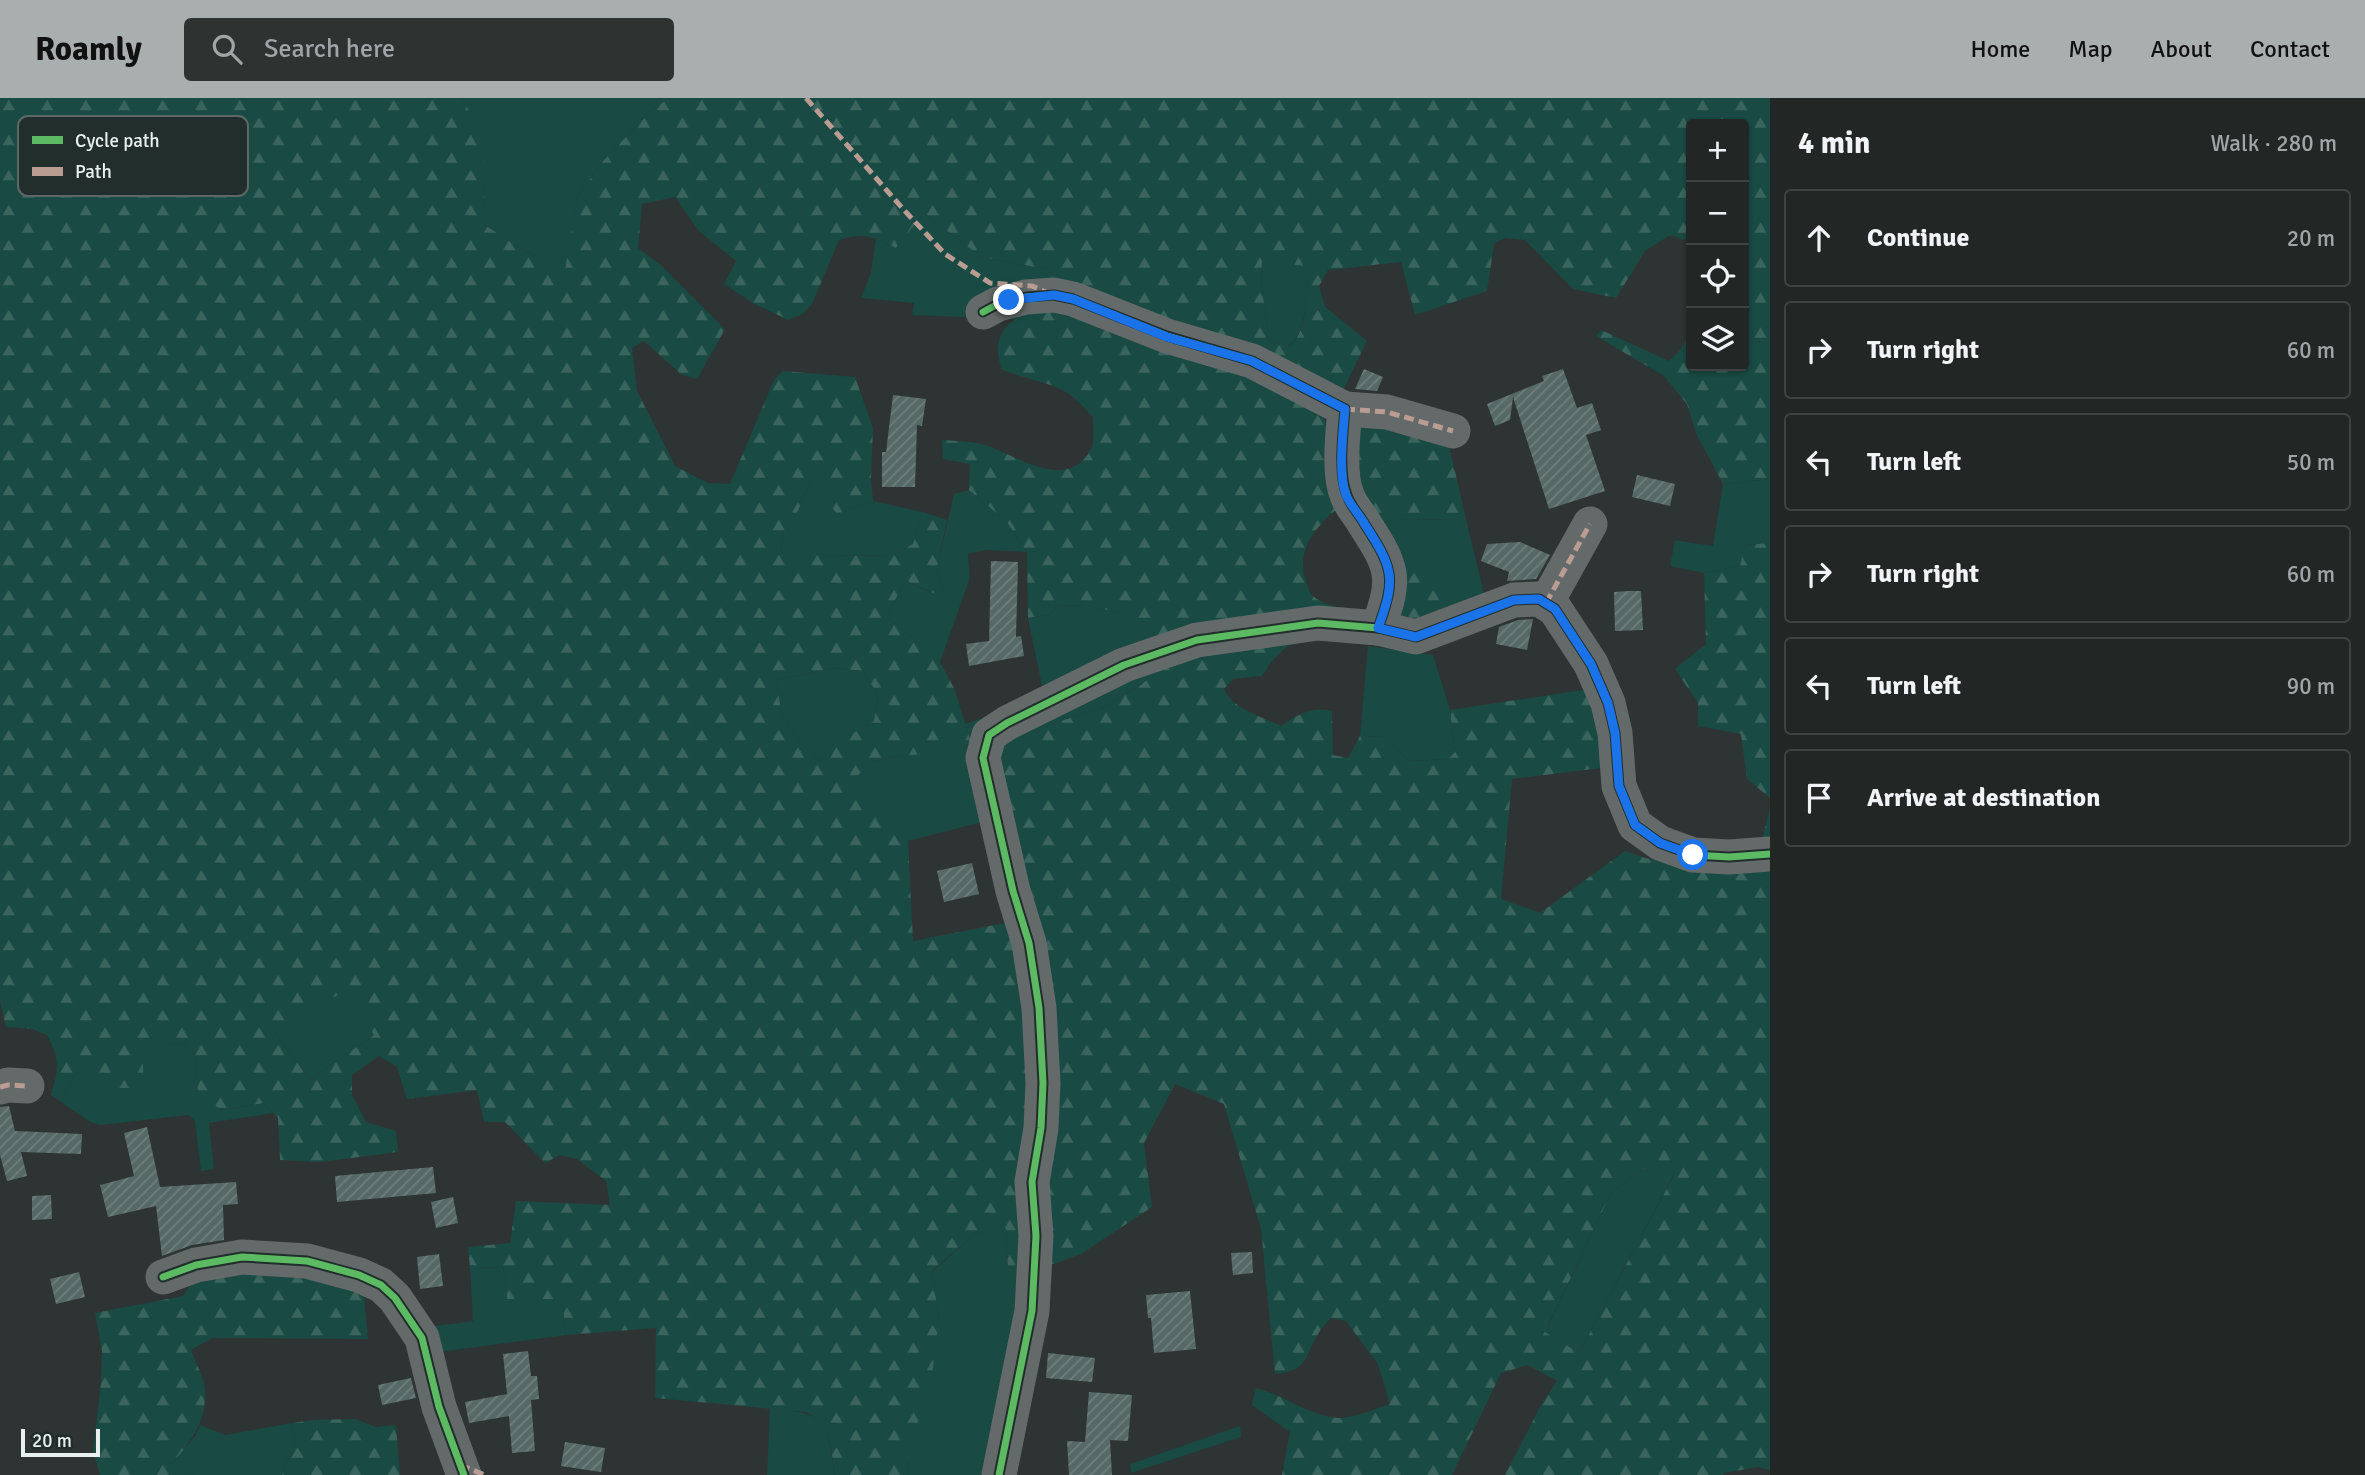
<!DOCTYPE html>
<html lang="en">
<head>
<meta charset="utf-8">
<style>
  :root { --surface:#222726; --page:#2e3332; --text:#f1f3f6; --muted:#a2a5a7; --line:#3f4443; --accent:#a8afae }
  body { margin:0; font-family:Signika,sans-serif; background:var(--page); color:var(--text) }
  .controls { position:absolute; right:21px; top:21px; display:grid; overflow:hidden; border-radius:7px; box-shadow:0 2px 5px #0004 }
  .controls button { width:63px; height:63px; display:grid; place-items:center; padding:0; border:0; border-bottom:2px solid var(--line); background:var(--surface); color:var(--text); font:35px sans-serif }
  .scale { position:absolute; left:21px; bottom:18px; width:79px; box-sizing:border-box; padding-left:7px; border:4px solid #e9f1f0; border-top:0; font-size:19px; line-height:24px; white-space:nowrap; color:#e9f1f0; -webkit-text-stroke:5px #212e2b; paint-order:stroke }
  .stop { position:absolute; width:21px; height:21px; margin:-16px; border:5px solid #1a73e8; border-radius:50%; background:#fff }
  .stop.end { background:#1a73e8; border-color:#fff; box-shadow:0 2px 7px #0008 }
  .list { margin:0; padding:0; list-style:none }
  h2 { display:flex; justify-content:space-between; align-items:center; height:91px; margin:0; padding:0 28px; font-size:30px }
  h2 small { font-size:23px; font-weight:400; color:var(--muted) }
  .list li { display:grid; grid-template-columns:46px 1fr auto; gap:21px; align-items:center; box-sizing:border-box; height:98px; margin:0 14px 14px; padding:0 14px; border:2px solid var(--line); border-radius:7px }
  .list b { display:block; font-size:26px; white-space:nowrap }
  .list em { font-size:23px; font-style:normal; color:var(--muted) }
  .icon { flex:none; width:38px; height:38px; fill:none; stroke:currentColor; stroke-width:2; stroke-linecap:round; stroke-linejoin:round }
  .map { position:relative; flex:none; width:1770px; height:1377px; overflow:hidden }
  header { display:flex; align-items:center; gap:42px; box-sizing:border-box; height:98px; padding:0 35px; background:var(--accent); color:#111 }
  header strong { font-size:33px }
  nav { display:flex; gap:38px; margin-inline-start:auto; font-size:24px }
  .search { width:490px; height:63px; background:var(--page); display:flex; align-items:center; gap:18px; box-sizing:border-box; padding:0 24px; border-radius:7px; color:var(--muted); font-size:26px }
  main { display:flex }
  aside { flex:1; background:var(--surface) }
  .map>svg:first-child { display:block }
</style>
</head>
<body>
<header>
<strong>Roamly</strong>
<div class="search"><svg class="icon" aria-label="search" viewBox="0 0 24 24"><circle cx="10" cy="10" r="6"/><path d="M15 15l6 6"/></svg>Search here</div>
<nav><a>Home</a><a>Map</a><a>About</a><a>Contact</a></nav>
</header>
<main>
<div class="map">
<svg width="1770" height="1377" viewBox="0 0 1770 1377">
  <defs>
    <pattern id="forest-firs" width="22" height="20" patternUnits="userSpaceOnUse" patternTransform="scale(1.75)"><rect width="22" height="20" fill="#194a43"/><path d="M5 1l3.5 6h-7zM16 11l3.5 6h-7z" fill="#3a655e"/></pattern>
    <pattern id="building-hatch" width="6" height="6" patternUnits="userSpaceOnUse" patternTransform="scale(1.75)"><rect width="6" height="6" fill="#566966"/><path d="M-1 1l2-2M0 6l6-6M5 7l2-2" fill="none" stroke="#6e7f7c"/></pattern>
  </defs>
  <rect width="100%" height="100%" fill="#2e3433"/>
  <g fill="#194a43">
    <polygon points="460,0 669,0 652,12 603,63 578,98 566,173 521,151 485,127 483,32"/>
    <polygon points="924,115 981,159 1052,172 1047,206 1014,221 912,217 914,205 861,200 871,174 876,141 896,150"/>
    <path d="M 1262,162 L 1306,168 C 1306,191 1309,233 1289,248 L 1269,243 L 1261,183 Z"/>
    <polygon points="812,380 834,380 837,416 873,403 923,414 913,446 894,457 829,458 781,452 783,434 798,413"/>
    <polygon points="1770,381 1770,445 1745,447 1740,468 1704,475 1670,468 1675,442 1713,448 1723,386"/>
    <polygon points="969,392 1006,423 1027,454 985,452 968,456 970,480 940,564 887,519 905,482 936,497 943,488 937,470 954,396"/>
    <polygon points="1466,421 1484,496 1449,513 1400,476 1385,425 1392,422"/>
    <polygon points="1059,507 1090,508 1119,515 1147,537 1160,570 1141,587 1101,611 1057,624 1005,718 908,743 847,687 873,663 970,644 965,626 1025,605 1043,593 1028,520 1048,517"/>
    <polygon points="1368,548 1433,557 1450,612 1455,654 1448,661 1409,663 1383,639 1360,638"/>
    <polygon points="835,570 863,573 878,597 874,623 842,642 821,663 802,646 782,618 776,582"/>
    <polygon points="345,892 374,937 310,982 274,933"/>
    <polygon points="183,946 195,955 198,995 222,1012 264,1005 273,1015 209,1025 214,1071 201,1073 195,1023 188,1017 101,1027 90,1024 61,1004 75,976 86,972 100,976 143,947"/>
    <polygon points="1648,1068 1674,1076 1579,1255 1545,1235 1611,1095"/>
    <polygon points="1006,1129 1008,1171 1024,1169 988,1377 907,1377 908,1357 939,1223 932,1174 975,1136"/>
    <polygon points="503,1169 507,1201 562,1201 566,1237 439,1254 427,1229 473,1223 470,1170"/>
    <path d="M 770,1310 C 828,1316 826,1321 835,1377 L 767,1377 Z"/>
    <polygon points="292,1325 295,1345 282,1377 194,1377 171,1367 196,1337 200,1327 225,1337"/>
    <polygon points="1240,1328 1241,1339 1131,1375 1130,1366"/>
  </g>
  <g fill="url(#forest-firs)" fill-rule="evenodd">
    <path d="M 0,0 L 460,0 L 484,32 L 485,127 L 521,151 L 565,172 L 578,98 L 603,63 L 652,12 L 669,0 L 1770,0 L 1770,381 L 1723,386 L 1696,335 L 1687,306 L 1664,278 L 1596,238 L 1601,232 L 1669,263 L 1681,251 L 1691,235 L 1691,268 L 1744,268 L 1744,26 L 1691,26 L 1691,144 L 1670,137 L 1645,153 L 1616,200 L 1573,191 L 1525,142 L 1504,140 L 1494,146 L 1487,193 L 1415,217 L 1401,164 L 1328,172 L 1319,188 L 1325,209 L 1367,243 L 1344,290 L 1322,315 L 1329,333 L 1338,410 C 1315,429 1294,454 1307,486 C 1307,487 1310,495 1311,496 C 1318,504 1331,507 1341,511 L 1313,537 L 1286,549 L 1272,563 L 1262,578 L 1233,581 L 1224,591 C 1232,611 1263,619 1281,628 C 1296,617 1314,608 1332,613 L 1333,657 L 1348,660 L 1360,638 L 1383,639 L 1409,663 L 1448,661 L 1455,654 L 1450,612 L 1590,591 L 1609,669 L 1512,681 L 1501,801 L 1540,815 L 1625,753 L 1645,760 L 1723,776 L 1763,738 L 1770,710 L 1770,1372 L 1758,1369 L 1724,1375 L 1723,1377 L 1505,1377 L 1540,1309 L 1557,1283 L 1528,1267 L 1501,1275 L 1452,1377 L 1282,1377 L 1290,1334 L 1252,1307 L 1256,1290 C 1284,1297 1309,1318 1338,1320 C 1349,1321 1379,1310 1390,1306 L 1378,1266 L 1346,1223 L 1331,1220 C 1326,1226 1320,1231 1317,1238 C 1303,1262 1308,1272 1275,1276 L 1261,1131 L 1224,1006 L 1175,986 L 1144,1045 L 1152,1109 L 1081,1156 L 1054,1166 L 1008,1171 L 1006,1130 L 975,1136 L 932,1173 L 939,1223 L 932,1277 L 908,1357 L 907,1377 L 835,1377 C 831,1352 831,1326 806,1314 L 655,1300 L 656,1230 L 566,1237 L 562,1201 L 507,1201 L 503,1169 L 470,1170 L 468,1149 L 510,1145 L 516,1103 L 610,1107 L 606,1083 L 577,1061 L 560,1057 L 545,1065 L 505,1024 L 484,1024 L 477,992 L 407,1001 L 397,969 L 379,958 L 352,977 L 352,997 L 366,1024 L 396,1033 L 398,1054 L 320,1064 L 280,1062 L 278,1020 L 264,1005 L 222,1012 L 205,1002 L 198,995 L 195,955 L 183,946 L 143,948 L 143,990 L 110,990 C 100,976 93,969 75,976 L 61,1004 L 51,997 C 59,971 60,961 47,937 L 32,931 L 6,929 L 0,903 ZM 675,99 L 699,133 L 736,163 L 724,186 L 753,205 L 788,222 L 803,216 L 812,206 L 839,142 C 866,134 871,139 896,150 L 924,115 L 981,159 L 1052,172 L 1046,206 C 1026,215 1000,223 998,249 C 997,255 1000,264 1001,271 C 1023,281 1049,283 1069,296 C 1078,302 1085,311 1093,319 C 1093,328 1095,343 1091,351 C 1067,396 1017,357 985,347 C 972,343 956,343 942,342 L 943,361 L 970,366 L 969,392 L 1006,423 L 1027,454 L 1028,520 L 1048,517 L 1059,507 L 1090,508 L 1119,515 L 1146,537 L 1160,570 L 1141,587 L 1101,611 L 1057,624 L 1010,658 L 1003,676 L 1010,824 L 913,843 L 908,743 L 848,687 L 873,663 L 897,658 L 927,656 L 971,644 L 954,590 L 940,564 L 887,519 L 905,482 L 937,497 L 943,488 L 937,470 L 947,422 L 923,414 L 913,446 L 894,457 L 829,458 L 781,451 L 783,434 L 798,413 L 812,380 L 834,380 L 829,405 L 837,416 L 873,403 L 871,381 L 873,330 L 855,279 L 783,273 L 774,282 L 730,386 L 708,385 L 675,368 L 637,293 L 632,250 L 644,243 L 682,277 L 697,281 L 725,231 L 661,167 L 638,150 L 642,106 ZM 1262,163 L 1306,168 C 1306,192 1309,233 1290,248 L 1269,243 L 1261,183 ZM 835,570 L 863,573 L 878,597 L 874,623 L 842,642 L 821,663 L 802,646 L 782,618 L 776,582 ZM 345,893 L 374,937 L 310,982 L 274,933 ZM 1648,1068 L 1674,1077 L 1579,1255 L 1545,1234 L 1611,1095 Z"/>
    <polygon points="1360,328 1447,339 1466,421 1392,422 1385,425 1395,447 1355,386"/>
    <polygon points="1770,445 1770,700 1747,681 1741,636 1698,628 1698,605 1675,571 1706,546 1704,475 1740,468 1745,447"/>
    <polygon points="1418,472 1440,483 1449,513 1422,525 1394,523 1400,476"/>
    <path d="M 238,1168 L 363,1187 L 368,1241 L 212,1240 L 191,1252 C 195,1264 205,1281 205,1293 C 206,1326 191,1343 171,1367 L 194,1377 L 100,1377 L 93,1353 L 101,1285 L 102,1253 L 95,1215 L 183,1198 L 199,1175 Z"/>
    <polygon points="355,1321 376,1329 396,1327 400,1377 282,1377 295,1345 292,1325 313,1322"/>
  </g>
  <g fill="url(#building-hatch)">
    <polygon points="1364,271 1383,279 1377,293 1355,291"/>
    <polygon points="1563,271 1577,310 1592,305 1601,332 1586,337 1605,393 1549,411 1513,299 1510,322 1495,328 1487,306 1544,283 1542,278"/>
    <polygon points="893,297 926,301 922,328 917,327 915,389 882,389 882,354 886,354"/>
    <polygon points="1637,377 1675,386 1670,408 1632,399"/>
    <polygon points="1520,444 1550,457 1536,481 1507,483 1509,474 1481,463 1487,446"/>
    <polygon points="991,463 1018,464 1016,539 1021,538 1024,558 969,568 966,546 989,543"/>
    <polygon points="1628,493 1641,493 1643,532 1615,533 1614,494"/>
    <polygon points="1533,521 1527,552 1496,546 1499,529 1518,522"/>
    <polygon points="972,765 979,796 944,804 937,773"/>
    <polygon points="9,1008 15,1033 82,1036 81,1056 21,1054 27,1078 7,1083 0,1057 0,1009"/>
    <polygon points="147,1029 160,1089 236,1084 238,1106 223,1107 224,1142 192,1147 162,1158 156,1108 108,1119 100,1087 134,1078 124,1035"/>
    <polygon points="433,1069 436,1095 337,1104 335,1078"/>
    <polygon points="51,1097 52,1121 32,1122 32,1098"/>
    <polygon points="453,1099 458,1125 436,1130 431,1104"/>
    <polygon points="1252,1154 1253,1175 1233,1177 1231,1155"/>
    <polygon points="439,1156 443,1188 420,1191 417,1159"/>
    <polygon points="79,1174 85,1199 56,1206 50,1181"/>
    <polygon points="1190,1193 1196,1251 1154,1255 1151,1220 1148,1220 1146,1197"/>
    <polygon points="528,1253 531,1278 537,1278 539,1301 531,1302 535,1353 512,1355 509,1318 469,1325 465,1304 507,1296 503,1256"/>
    <polygon points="1048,1255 1095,1260 1092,1284 1046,1280"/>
    <polygon points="411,1280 416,1300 382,1307 378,1287"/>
    <polygon points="1089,1294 1132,1297 1128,1343 1110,1342 1112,1377 1069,1377 1067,1343 1085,1344"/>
    <polygon points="565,1344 605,1350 601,1374 561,1368"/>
  </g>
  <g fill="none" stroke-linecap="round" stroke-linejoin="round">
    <g stroke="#646a69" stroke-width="35">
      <path d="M 983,214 L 998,206 L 1026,199 L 1054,197 L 1073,201 L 1167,238 L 1252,263 L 1345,311 C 1343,334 1338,376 1347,397 C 1350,407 1359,416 1364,425 C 1393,470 1397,479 1378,530 L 1416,539 L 1514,502 L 1539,501 L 1555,511 L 1591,566 L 1608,605 L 1615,635 L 1619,688 L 1635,727 L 1660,745 L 1693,757 L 1729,759 L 1770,756"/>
      <polyline points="1345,311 1387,314 1453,333"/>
      <polyline points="1546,505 1590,426"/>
      <polyline points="0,989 8,987 27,988"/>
      <polyline points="163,1179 196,1167 242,1159 307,1163 359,1177 381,1187 395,1200 422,1240 439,1309 464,1377"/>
      <polyline points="999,1377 1032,1213 1036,1138 1032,1084 1041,1030 1043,985 1039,910 1029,845 1013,793 983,660 989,637 1007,625 1124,567 1197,542 1318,525 1378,530"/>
    </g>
    <g stroke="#b99d93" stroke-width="5" stroke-dasharray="10 5" stroke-linecap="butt">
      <polyline points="806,0 904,112 945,156 990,185 1032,188 1048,195"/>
      <polyline points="1345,311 1387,314 1453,333"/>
      <polyline points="1546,505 1590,426"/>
      <polyline points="0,989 8,987 27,988"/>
      <polyline points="460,1367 485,1377"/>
    </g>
    <g stroke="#212e2b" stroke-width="11">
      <g id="cycleway">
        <path d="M 983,214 L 998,206 L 1026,199 L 1054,197 L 1073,201 L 1167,238 L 1252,263 L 1345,311 C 1343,334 1338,376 1347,397 C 1350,407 1359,416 1364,425 C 1393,470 1397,479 1378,530 L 1416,539 L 1514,502 L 1539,501 L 1555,511 L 1591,566 L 1608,605 L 1615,635 L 1619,688 L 1635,727 L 1660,745 L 1693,757 L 1729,759 L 1770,756"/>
        <polyline points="163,1179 196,1167 242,1159 307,1163 359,1177 381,1187 395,1200 422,1240 439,1309 464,1377"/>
        <polyline points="999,1377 1032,1213 1036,1138 1032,1084 1041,1030 1043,985 1039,910 1029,845 1013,793 983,660 989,637 1007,625 1124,567 1197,542 1318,525 1378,530"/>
      </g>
    </g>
    <use href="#cycleway" stroke="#5cba63" stroke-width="7"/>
  </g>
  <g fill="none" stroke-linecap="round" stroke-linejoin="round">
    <path stroke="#1a73e8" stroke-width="9" d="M 1009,202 L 1054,197 L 1073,201 L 1167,239 L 1252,263 L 1345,311 C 1343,334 1338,376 1346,397 C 1350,407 1359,416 1364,425 C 1393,470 1397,479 1378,530 L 1416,539 L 1514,502 L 1539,501 L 1555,511 L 1591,566 L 1608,605 L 1615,635 L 1619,688 L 1635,727 L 1660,745 L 1693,757"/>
  </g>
  <rect x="18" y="18" width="230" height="80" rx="10" fill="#212e2b" stroke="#5d6866" stroke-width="2"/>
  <rect x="32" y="38" width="31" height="8" fill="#5cba63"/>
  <rect x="32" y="69" width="31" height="9" fill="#b99d93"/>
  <g font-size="19" fill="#e9f1f0">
    <text x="75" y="49">Cycle path</text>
    <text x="75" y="80">Path</text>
  </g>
</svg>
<div class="controls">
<button>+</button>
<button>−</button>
<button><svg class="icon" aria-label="locate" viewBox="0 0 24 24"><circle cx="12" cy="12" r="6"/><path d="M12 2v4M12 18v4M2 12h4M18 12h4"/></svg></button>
<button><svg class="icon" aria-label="layers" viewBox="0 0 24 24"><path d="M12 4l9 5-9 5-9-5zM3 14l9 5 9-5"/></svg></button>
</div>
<div class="scale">20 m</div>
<div class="stop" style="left:1693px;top:757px"></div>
<div class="stop end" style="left:1009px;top:202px"></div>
</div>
<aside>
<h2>4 min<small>Walk · 280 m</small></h2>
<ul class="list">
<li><svg class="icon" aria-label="ahead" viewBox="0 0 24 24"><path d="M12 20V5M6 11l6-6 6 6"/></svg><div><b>Continue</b></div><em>20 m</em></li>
<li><svg class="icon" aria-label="right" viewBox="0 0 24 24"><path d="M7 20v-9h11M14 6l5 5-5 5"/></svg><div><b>Turn right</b></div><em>60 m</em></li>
<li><svg class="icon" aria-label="left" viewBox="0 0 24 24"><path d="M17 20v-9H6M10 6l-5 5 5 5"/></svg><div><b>Turn left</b></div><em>50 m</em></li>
<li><svg class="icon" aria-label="right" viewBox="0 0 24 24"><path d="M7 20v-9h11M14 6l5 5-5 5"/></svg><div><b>Turn right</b></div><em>60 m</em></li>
<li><svg class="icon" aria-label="left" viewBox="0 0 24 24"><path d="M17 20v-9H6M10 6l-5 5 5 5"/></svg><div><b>Turn left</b></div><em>90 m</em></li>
<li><svg class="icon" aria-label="arrive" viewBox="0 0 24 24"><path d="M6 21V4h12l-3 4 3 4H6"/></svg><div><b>Arrive at destination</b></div></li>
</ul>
</aside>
</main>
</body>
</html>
